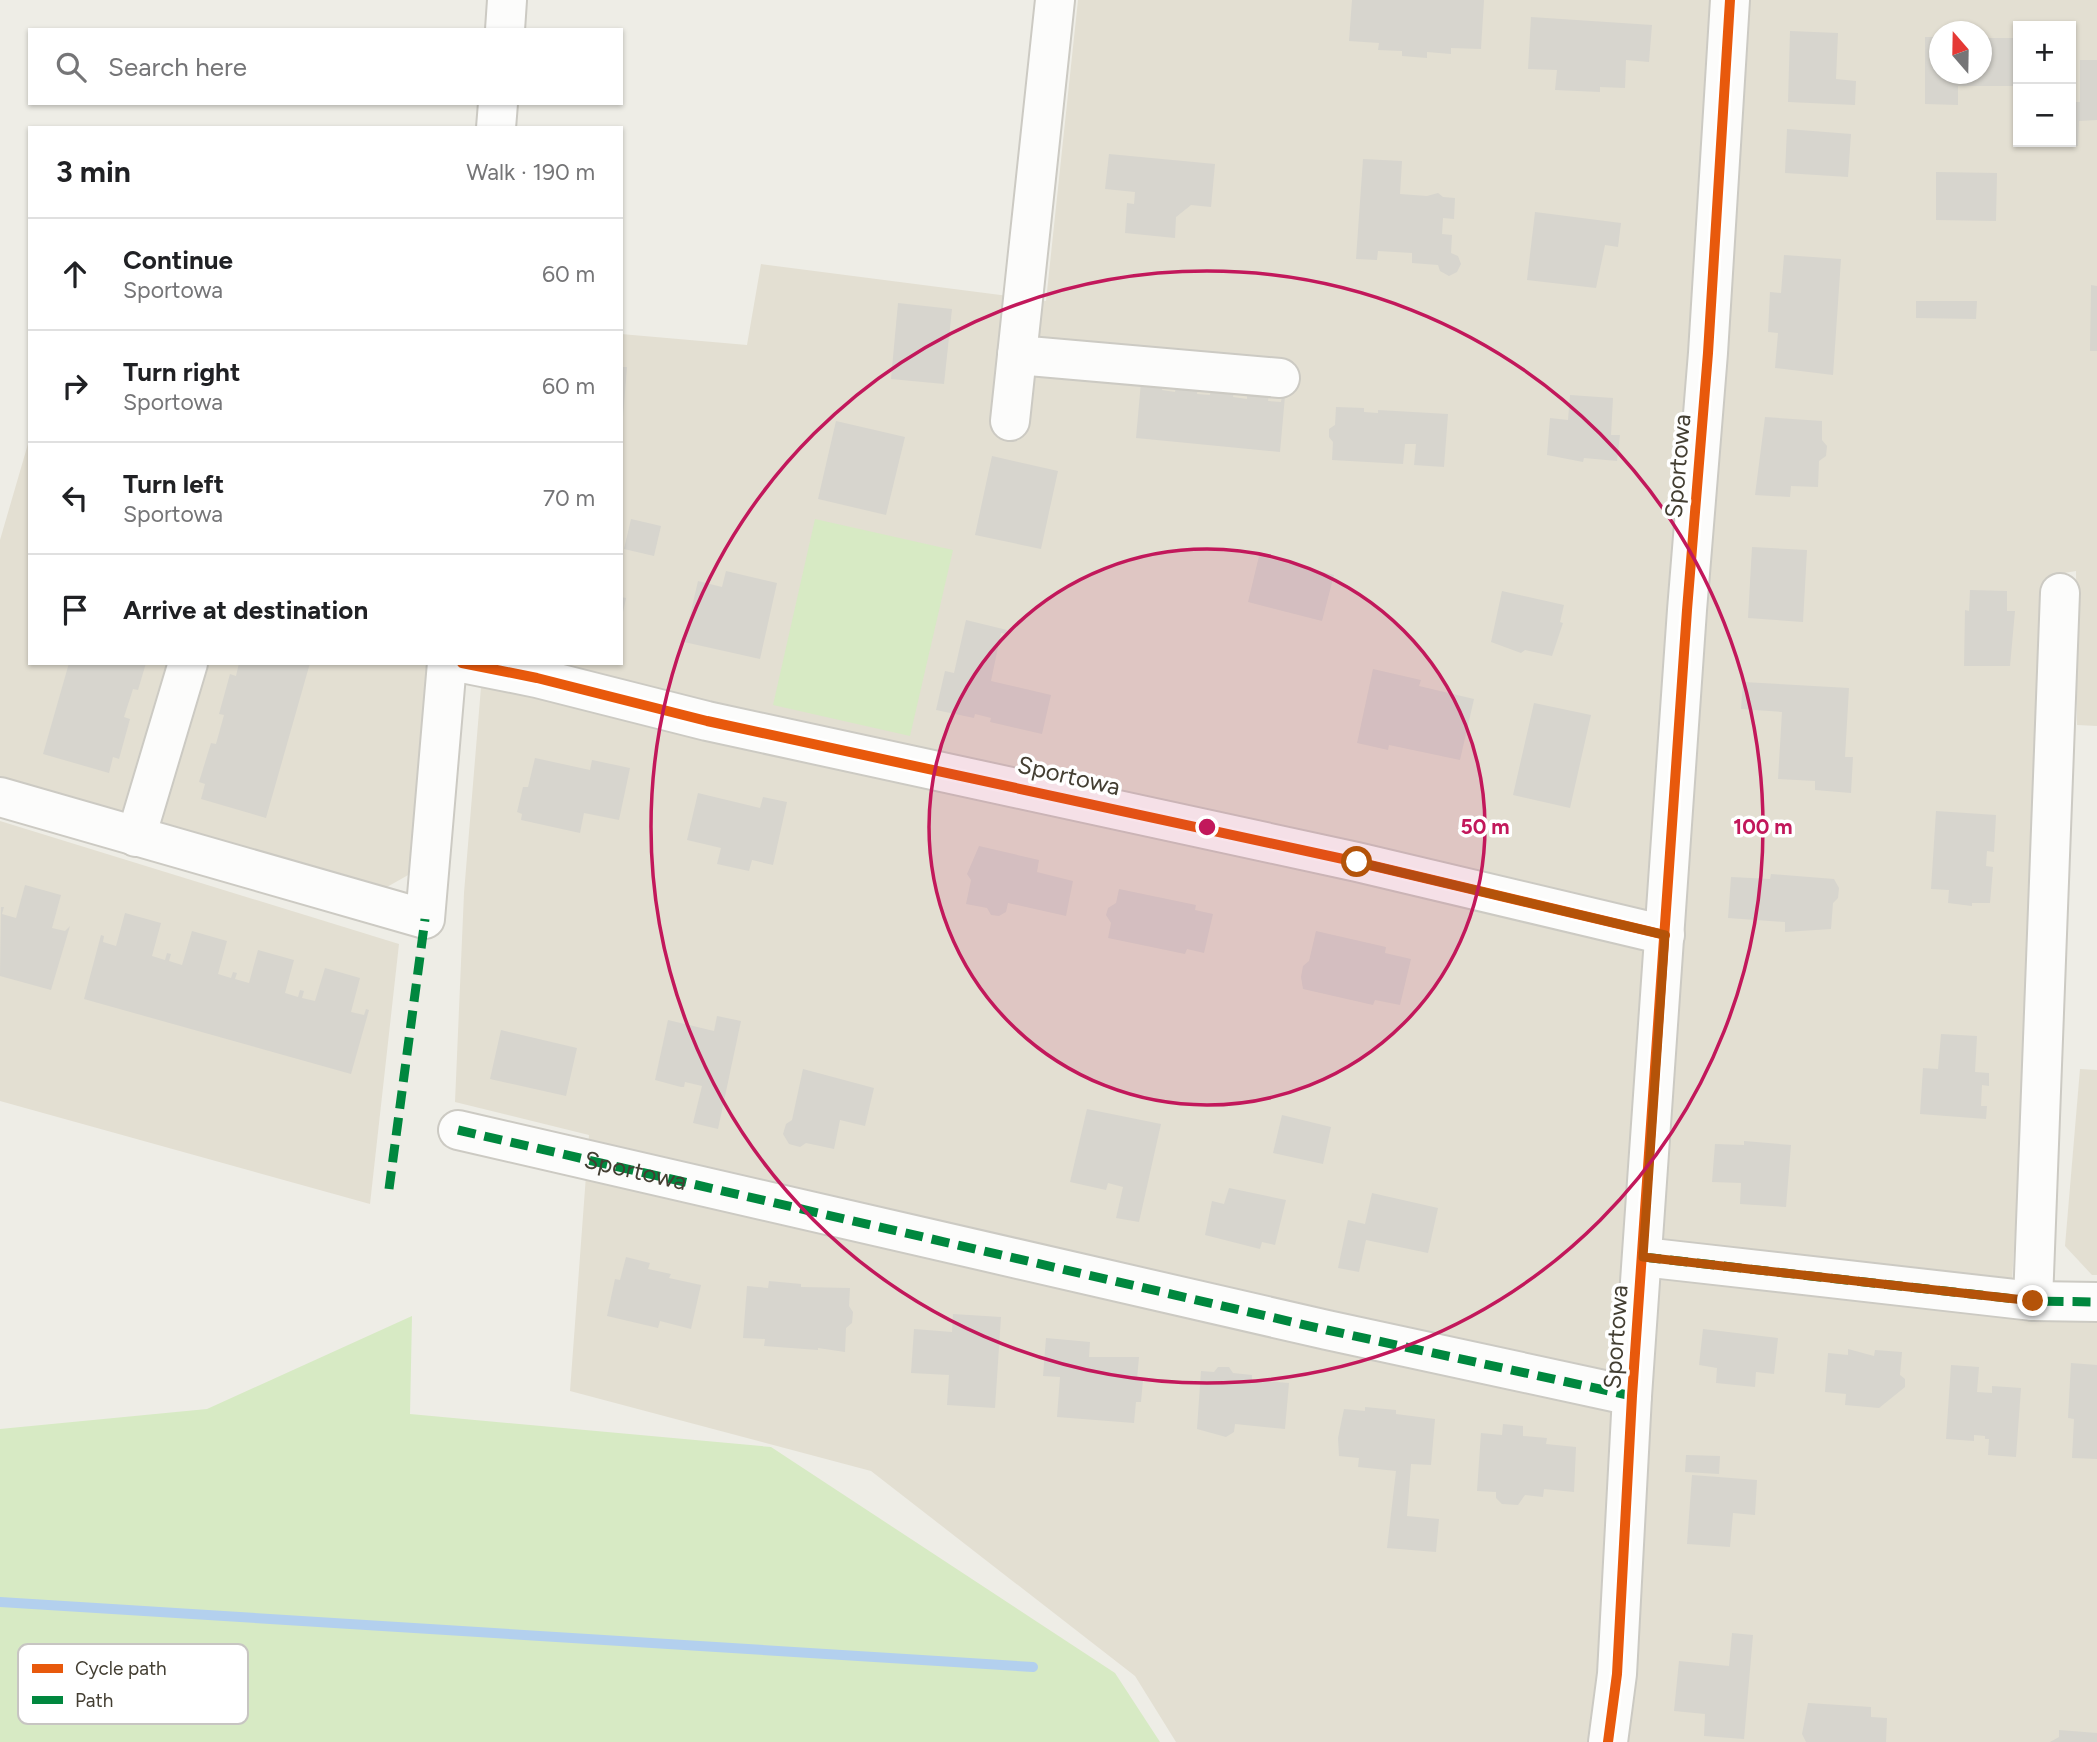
<!DOCTYPE html>
<html lang="en">
<head>
<meta charset="utf-8">
<style>
  :root { --surface:#fff; --page:#f6f6f6; --text:#202124; --muted:#757577; --line:#e0e0e0 }
  body { margin:0; font-family:Figtree,sans-serif; background:var(--page); color:var(--text) }
  .controls { position:absolute; right:21px; top:21px; display:grid; overflow:hidden; border-radius:0px; box-shadow:0 2px 5px #0004 }
  .controls button { width:63px; height:63px; display:grid; place-items:center; padding:0; border:0; border-bottom:2px solid var(--line); background:var(--surface); color:var(--text); font:35px sans-serif }
  .compass { position:absolute; left:1929px; top:21px; width:63px; height:63px; border-radius:50%; background:var(--surface); box-shadow:0 2px 5px #0004; rotate:340deg }
  .stop { position:absolute; width:21px; height:21px; margin:-16px; border:5px solid #b45309; border-radius:50%; background:#fff }
  .stop.end { background:#b45309; border-color:#fff; box-shadow:0 2px 7px #0008 }
  .list { margin:0; padding:0; list-style:none }
  h2 { display:flex; justify-content:space-between; align-items:center; height:91px; margin:0; padding:0 28px; font-size:30px }
  h2 small { font-size:23px; font-weight:400; color:var(--muted) }
  .list li { display:grid; grid-template-columns:46px 1fr auto; gap:21px; align-items:center; box-sizing:border-box; height:112px; padding:0 28px; border-top:2px solid var(--line) }
  .list b { display:block; font-size:26px; white-space:nowrap }
  .list p { margin:0; font-size:23px; white-space:nowrap; color:var(--muted) }
  .list em { font-size:23px; font-style:normal; color:var(--muted) }
  .icon { flex:none; width:38px; height:38px; fill:none; stroke:currentColor; stroke-width:2; stroke-linecap:round; stroke-linejoin:round }
  .map { position:relative; flex:none; width:2097px; height:1742px; overflow:hidden }
  .search { position:absolute; background:var(--surface); box-shadow:0 2px 5px #0004; left:28px; top:28px; width:595px; height:77px; display:flex; align-items:center; gap:18px; box-sizing:border-box; padding:0 24px; border-radius:0px; color:var(--muted); font-size:26px }
  .panel { position:absolute; background:var(--surface); box-shadow:0 2px 5px #0004; left:28px; top:126px; width:595px; height:539px; border-radius:0px }
  .map>svg:first-child { display:block }
</style>
</head>
<body>
<div class="map">
<svg width="2097" height="1742" viewBox="0 0 2097 1742">
  <rect width="100%" height="100%" fill="#eeede6"/>
  <g fill="#e3dfd2" fill-rule="evenodd">
    <path d="M 1078,0 L 2097,0 L 2097,726 L 2077,725 L 2076,571 L 2053,575 L 2010,1317 L 2097,1323 L 2097,1742 L 1176,1742 L 1135,1676 L 871,1471 L 570,1391 L 589,1135 L 455,1102 L 464,893 L 483,663 L 621,663 L 621,334 L 747,345 L 761,264 L 1046,301 ZM 2018,26 L 2071,26 L 2071,142 L 2018,142 ZM 1940,32 L 1982,32 L 1982,74 L 1940,74 Z"/>
    <polygon points="30,437 30,663 436,663 417,870 387,887 0,779 0,540"/>
    <polygon points="0,821 399,944 370,1204 0,1101"/>
    <polygon points="2080,1069 2097,1070 2097,1275 2092,1275 2065,1246"/>
  </g>
  <g fill="#d7eac4">
    <polygon points="815,519 953,550 910,736 773,705"/>
    <polygon points="412,1316 410,1414 771,1447 1115,1673 1160,1742 0,1742 0,1429 207,1409"/>
  </g>
  <g fill="none" stroke-linecap="round" stroke-linejoin="round">
    <polyline stroke="#b3d0ee" stroke-width="10" points="0,1602 1033,1667"/>
  </g>
  <g fill="#d7d5ce">
    <polygon points="1352,0 1484,0 1481,49 1451,48 1451,54 1427,52 1427,58 1402,56 1402,51 1378,50 1379,43 1349,41"/>
    <polygon points="1531,17 1652,25 1649,62 1626,60 1625,88 1600,87 1600,92 1555,90 1557,70 1528,69"/>
    <polygon points="1790,31 1838,33 1836,79 1856,81 1855,105 1788,102"/>
    <polygon points="1925,37 1940,37 1940,74 1982,74 1982,38 2015,38 2014,86 1958,86 1958,105 1925,104"/>
    <polygon points="2080,60 2097,60 2097,120 2079,121 2078,146 2051,147 2051,142 2071,142 2071,102 2080,102"/>
    <polygon points="1787,129 1851,134 1848,177 1785,173"/>
    <polygon points="1109,154 1215,164 1211,207 1191,205 1176,217 1175,238 1125,233 1127,203 1134,204 1135,192 1105,189"/>
    <polygon points="1363,159 1402,161 1400,194 1427,196 1438,193 1443,197 1455,198 1454,219 1443,218 1442,234 1452,235 1451,253 1458,256 1461,264 1457,272 1449,276 1440,271 1438,265 1412,263 1412,253 1378,251 1377,260 1356,259"/>
    <polygon points="1936,172 1997,173 1996,221 1936,220"/>
    <polygon points="1535,212 1621,223 1618,247 1605,245 1596,288 1527,280"/>
    <polygon points="1784,255 1841,259 1833,375 1775,368 1778,333 1768,332 1770,292 1781,293"/>
    <polygon points="2091,285 2097,286 2097,351 2090,351"/>
    <polygon points="1916,301 1977,301 1976,319 1916,318"/>
    <polygon points="898,303 952,309 944,384 891,379"/>
    <polygon points="621,367 627,367 623,417 621,417"/>
    <polygon points="1141,382 1163,384 1162,390 1175,392 1176,385 1198,387 1197,394 1210,395 1211,389 1234,391 1233,397 1247,399 1247,392 1269,394 1268,401 1281,402 1282,396 1285,396 1280,452 1136,438"/>
    <polygon points="1570,395 1613,398 1611,435 1620,435 1617,461 1584,458 1583,462 1547,455 1550,418 1568,420"/>
    <polygon points="1336,407 1364,408 1364,412 1378,413 1378,410 1448,414 1444,467 1414,465 1416,444 1405,444 1403,464 1332,460 1333,442 1329,437 1329,429 1335,425"/>
    <polygon points="1765,417 1822,421 1822,440 1827,446 1826,456 1819,461 1818,487 1791,486 1790,497 1755,495"/>
    <polygon points="836,421 905,437 886,515 818,499"/>
    <polygon points="992,456 1058,471 1041,549 975,535"/>
    <polygon points="631,519 661,526 654,556 624,549"/>
    <polygon points="1752,547 1807,550 1803,622 1748,618"/>
    <polygon points="1259,556 1334,575 1322,621 1248,602"/>
    <polygon points="726,571 777,583 760,659 684,642 698,581 722,587"/>
    <polygon points="1970,590 2007,591 2007,611 2015,611 2010,666 1964,666 1965,610 1969,611"/>
    <polygon points="1502,591 1564,605 1560,622 1563,623 1552,656 1525,650 1521,653 1491,642"/>
    <polygon points="621,597 626,598 622,617 621,617"/>
    <polygon points="966,620 1007,630 1006,634 1001,633 991,681 1051,695 1042,734 990,722 991,718 975,714 974,718 936,710 945,671 954,673"/>
    <polygon points="69,663 146,663 138,690 133,689 124,717 130,719 119,759 113,757 109,773 43,754"/>
    <polygon points="239,663 310,663 266,818 201,799 205,784 199,782 211,743 216,744 224,715 219,714 230,674 236,676"/>
    <polygon points="1373,669 1421,680 1419,686 1474,699 1460,760 1389,745 1388,750 1357,743"/>
    <polygon points="1743,682 1849,688 1845,757 1853,757 1851,793 1815,790 1815,781 1778,779 1782,712 1741,709"/>
    <polygon points="1534,703 1591,715 1570,808 1513,795"/>
    <polygon points="535,758 590,770 592,760 630,768 619,820 584,813 580,833 521,820 522,814 517,812 523,787 528,787"/>
    <polygon points="698,793 760,808 763,797 787,802 773,865 752,860 749,871 717,864 721,848 687,840"/>
    <polygon points="1936,811 1996,815 1994,852 1987,851 1986,866 1993,867 1990,903 1972,903 1972,906 1948,903 1949,890 1931,889"/>
    <polygon points="979,846 1039,860 1037,872 1073,881 1066,916 1008,903 1006,912 999,916 991,915 987,908 966,904 971,880 967,874"/>
    <polygon points="1771,874 1834,879 1839,888 1838,898 1833,903 1831,929 1785,932 1785,922 1728,918 1731,877 1770,879"/>
    <polygon points="25,885 61,895 52,928 65,931 70,926 51,990 0,976 1,907 4,907 2,914 16,918"/>
    <polygon points="1119,889 1196,905 1195,910 1213,914 1204,953 1187,949 1185,954 1108,938 1111,923 1106,915 1108,908 1116,903"/>
    <polygon points="125,913 161,923 152,956 165,960 167,953 171,954 169,961 182,965 192,931 227,941 218,974 231,978 233,972 237,973 235,979 249,983 258,950 294,960 285,993 298,997 300,990 304,991 302,998 315,1001 325,968 360,978 351,1012 364,1015 366,1009 369,1010 351,1074 84,999 101,935 104,936 103,942 116,946"/>
    <polygon points="1316,931 1386,947 1385,953 1411,959 1400,1005 1375,1000 1373,1005 1303,989 1301,977 1303,966 1309,961"/>
    <polygon points="717,1016 741,1021 718,1129 693,1123 702,1086 685,1082 684,1087 681,1087 655,1080 668,1020 714,1031"/>
    <polygon points="501,1030 577,1048 566,1096 490,1079"/>
    <polygon points="1941,1034 1977,1036 1975,1072 1989,1073 1989,1086 1982,1085 1981,1106 1987,1106 1986,1119 1920,1114 1923,1068 1938,1069"/>
    <polygon points="803,1069 874,1088 865,1126 840,1120 834,1149 806,1143 800,1147 789,1144 783,1134 786,1124 792,1120"/>
    <polygon points="1087,1109 1161,1124 1139,1222 1116,1218 1123,1187 1108,1183 1106,1190 1070,1182"/>
    <polygon points="1282,1115 1331,1127 1323,1164 1273,1153"/>
    <polygon points="1744,1141 1791,1145 1786,1207 1740,1204 1741,1183 1712,1182 1715,1144 1744,1145"/>
    <polygon points="1229,1188 1286,1200 1275,1245 1262,1242 1260,1249 1205,1235 1212,1201 1224,1204"/>
    <polygon points="1372,1193 1438,1208 1428,1253 1366,1240 1359,1272 1338,1268 1348,1220 1365,1224"/>
    <polygon points="626,1257 650,1263 648,1269 671,1274 669,1278 701,1285 691,1329 660,1321 658,1328 607,1316 615,1279 620,1280"/>
    <polygon points="769,1281 801,1284 801,1287 850,1288 849,1306 853,1312 852,1323 846,1328 845,1352 818,1348 818,1350 764,1346 765,1339 743,1338 747,1286 768,1288"/>
    <polygon points="953,1314 1001,1317 995,1408 947,1405 949,1375 911,1373 914,1329 952,1332"/>
    <polygon points="1703,1329 1778,1338 1774,1374 1756,1372 1755,1387 1716,1383 1717,1368 1699,1365"/>
    <polygon points="1046,1338 1090,1342 1089,1357 1139,1357 1137,1379 1143,1380 1141,1402 1136,1402 1134,1423 1057,1417 1060,1377 1043,1376"/>
    <polygon points="1848,1349 1874,1356 1875,1350 1902,1352 1900,1375 1905,1379 1905,1387 1879,1408 1845,1405 1846,1394 1825,1392 1828,1353 1848,1355"/>
    <polygon points="2071,1363 2097,1365 2097,1459 2072,1458 2074,1419 2068,1418"/>
    <polygon points="1951,1365 1979,1367 1977,1392 1992,1393 1992,1386 2021,1388 2016,1457 1988,1455 1989,1439 1985,1439 1985,1436 1974,1435 1974,1441 1946,1439"/>
    <polygon points="1218,1367 1229,1367 1233,1373 1252,1375 1252,1380 1289,1383 1285,1429 1235,1424 1234,1432 1226,1437 1197,1429 1201,1371 1214,1372"/>
    <polygon points="1365,1407 1396,1410 1396,1414 1435,1419 1431,1465 1411,1464 1407,1516 1439,1519 1436,1552 1387,1548 1396,1471 1358,1467 1359,1458 1339,1456 1338,1438 1344,1409 1365,1411"/>
    <polygon points="1503,1424 1523,1426 1523,1436 1547,1438 1546,1444 1576,1447 1574,1492 1544,1489 1543,1497 1525,1495 1518,1505 1502,1504 1496,1498 1496,1492 1477,1491 1481,1433 1502,1435"/>
    <polygon points="1686,1455 1720,1456 1719,1474 1685,1472"/>
    <polygon points="1692,1475 1757,1480 1755,1515 1733,1513 1730,1547 1687,1544"/>
    <polygon points="1732,1633 1753,1635 1744,1739 1704,1736 1705,1714 1674,1711 1679,1661 1729,1666"/>
    <polygon points="1808,1703 1871,1707 1871,1717 1887,1718 1886,1742 1806,1742 1802,1734"/>
    <polygon points="2059,1730 2097,1733 2097,1742 2050,1742 2059,1737"/>
  </g>
  <g fill="none" stroke-linecap="round" stroke-linejoin="round">
    <g stroke="#cccac3" stroke-width="42">
      <g id="minor">
        <polyline points="505,30 507,0"/>
        <polyline points="496,128 498,103"/>
        <polyline points="1017,355 1280,378"/>
        <polyline points="1010,421 1055,0"/>
        <polyline points="462,663 537,678 707,721 1357,862 1665,935"/>
        <polyline points="0,797 425,919 447,663"/>
        <polyline points="136,837 188,663"/>
        <path id="s1" d="M 458,1130 L 1327,1330 L 1632,1396"/>
        <polyline points="1643,1257 2033,1301 2097,1302"/>
        <polyline points="2033,1301 2060,593"/>
        <polyline points="1608,1742 1617,1674 1632,1396 1687,610 1708,353 1730,0"/>
      </g>
    </g>
    <use href="#minor" stroke="#fcfcfb" stroke-width="38"/>
    <g stroke="#00873e" stroke-width="9" stroke-dasharray="18 9" stroke-linecap="butt">
      <polyline points="458,1130 1327,1330 1632,1396"/>
      <polyline points="389,1189 425,919"/>
      <polyline points="1643,1257 2033,1301 2097,1302"/>
    </g>
    <g stroke="#fff" stroke-width="15">
      <g id="cycleway">
        <polyline points="462,663 537,678 707,721 1357,862 1665,935"/>
        <polyline points="1608,1742 1617,1674 1632,1396 1687,610 1708,353 1730,0"/>
      </g>
    </g>
    <use href="#cycleway" stroke="#e8590c" stroke-width="10"/>
  </g>
  <g fill="none" stroke-linecap="round" stroke-linejoin="round">
    <polyline stroke="#b45309" stroke-width="9" points="1357,862 1665,935 1643,1257 2033,1301"/>
  </g>
  <circle cx="1207" cy="827" r="278" fill="#c2185b" fill-opacity=".12"/>
  <g fill="none" stroke="#c2185b" stroke-width="3.5">
    <circle cx="1207" cy="827" r="278"/>
    <circle cx="1207" cy="827" r="556"/>
  </g>
  <g text-anchor="middle" stroke-width="7" stroke-linejoin="round" paint-order="stroke">
    <g font-size="24" fill="#433e32" stroke="#fff">
      <text transform="translate(1678 466) rotate(-85)" y="8">Sportowa</text>
      <text transform="translate(1069 776) rotate(13)" y="8">Sportowa</text>
      <text dy="8" stroke="none"><textPath href="#s1" startOffset="182">Sportowa</textPath></text>
      <text transform="translate(1616 1337) rotate(-86)" y="8">Sportowa</text>
    </g>
  </g>
  <rect x="18" y="1644" width="230" height="80" rx="10" fill="#fff" stroke="#c7c5c2" stroke-width="2"/>
  <rect x="32" y="1664" width="31" height="9" fill="#e8590c"/>
  <rect x="32" y="1696" width="31" height="8" fill="#00873e"/>
  <g font-size="19" fill="#433e32">
    <text x="75" y="1675">Cycle path</text>
    <text x="75" y="1707">Path</text>
  </g>
  <circle cx="1207" cy="827" r="10" fill="#c2185b" stroke="#fff" stroke-width="3.5"/>
  <g font-size="21" text-anchor="middle" font-weight="bold" fill="#c2185b" stroke="#fff" stroke-width="7" stroke-linejoin="round" paint-order="stroke">
    <text x="1485" y="834">50 m</text>
    <text x="1763" y="834">100 m</text>
  </g>
</svg>
<div class="controls">
<button>+</button>
<button>−</button>
</div>
<svg class="compass" viewBox="-18 -18 36 36"><path d="M0-13l5 13h-10z" fill="#e53935"/><path d="M0 13l5-13h-10z" fill="#757577"/></svg>
<div class="stop" style="left:1357px;top:862px"></div>
<div class="stop end" style="left:2033px;top:1301px"></div>
<div class="search"><svg class="icon" aria-label="search" viewBox="0 0 24 24"><circle cx="10" cy="10" r="6"/><path d="M15 15l6 6"/></svg>Search here</div>
<section class="panel">
<h2>3 min<small>Walk · 190 m</small></h2>
<ul class="list">
<li><svg class="icon" aria-label="ahead" viewBox="0 0 24 24"><path d="M12 20V5M6 11l6-6 6 6"/></svg><div><b>Continue</b><p>Sportowa</p></div><em>60 m</em></li>
<li><svg class="icon" aria-label="right" viewBox="0 0 24 24"><path d="M7 20v-9h11M14 6l5 5-5 5"/></svg><div><b>Turn right</b><p>Sportowa</p></div><em>60 m</em></li>
<li><svg class="icon" aria-label="left" viewBox="0 0 24 24"><path d="M17 20v-9H6M10 6l-5 5 5 5"/></svg><div><b>Turn left</b><p>Sportowa</p></div><em>70 m</em></li>
<li><svg class="icon" aria-label="arrive" viewBox="0 0 24 24"><path d="M6 21V4h12l-3 4 3 4H6"/></svg><div><b>Arrive at destination</b></div></li>
</ul>
</section>
</div>
</body>
</html>
